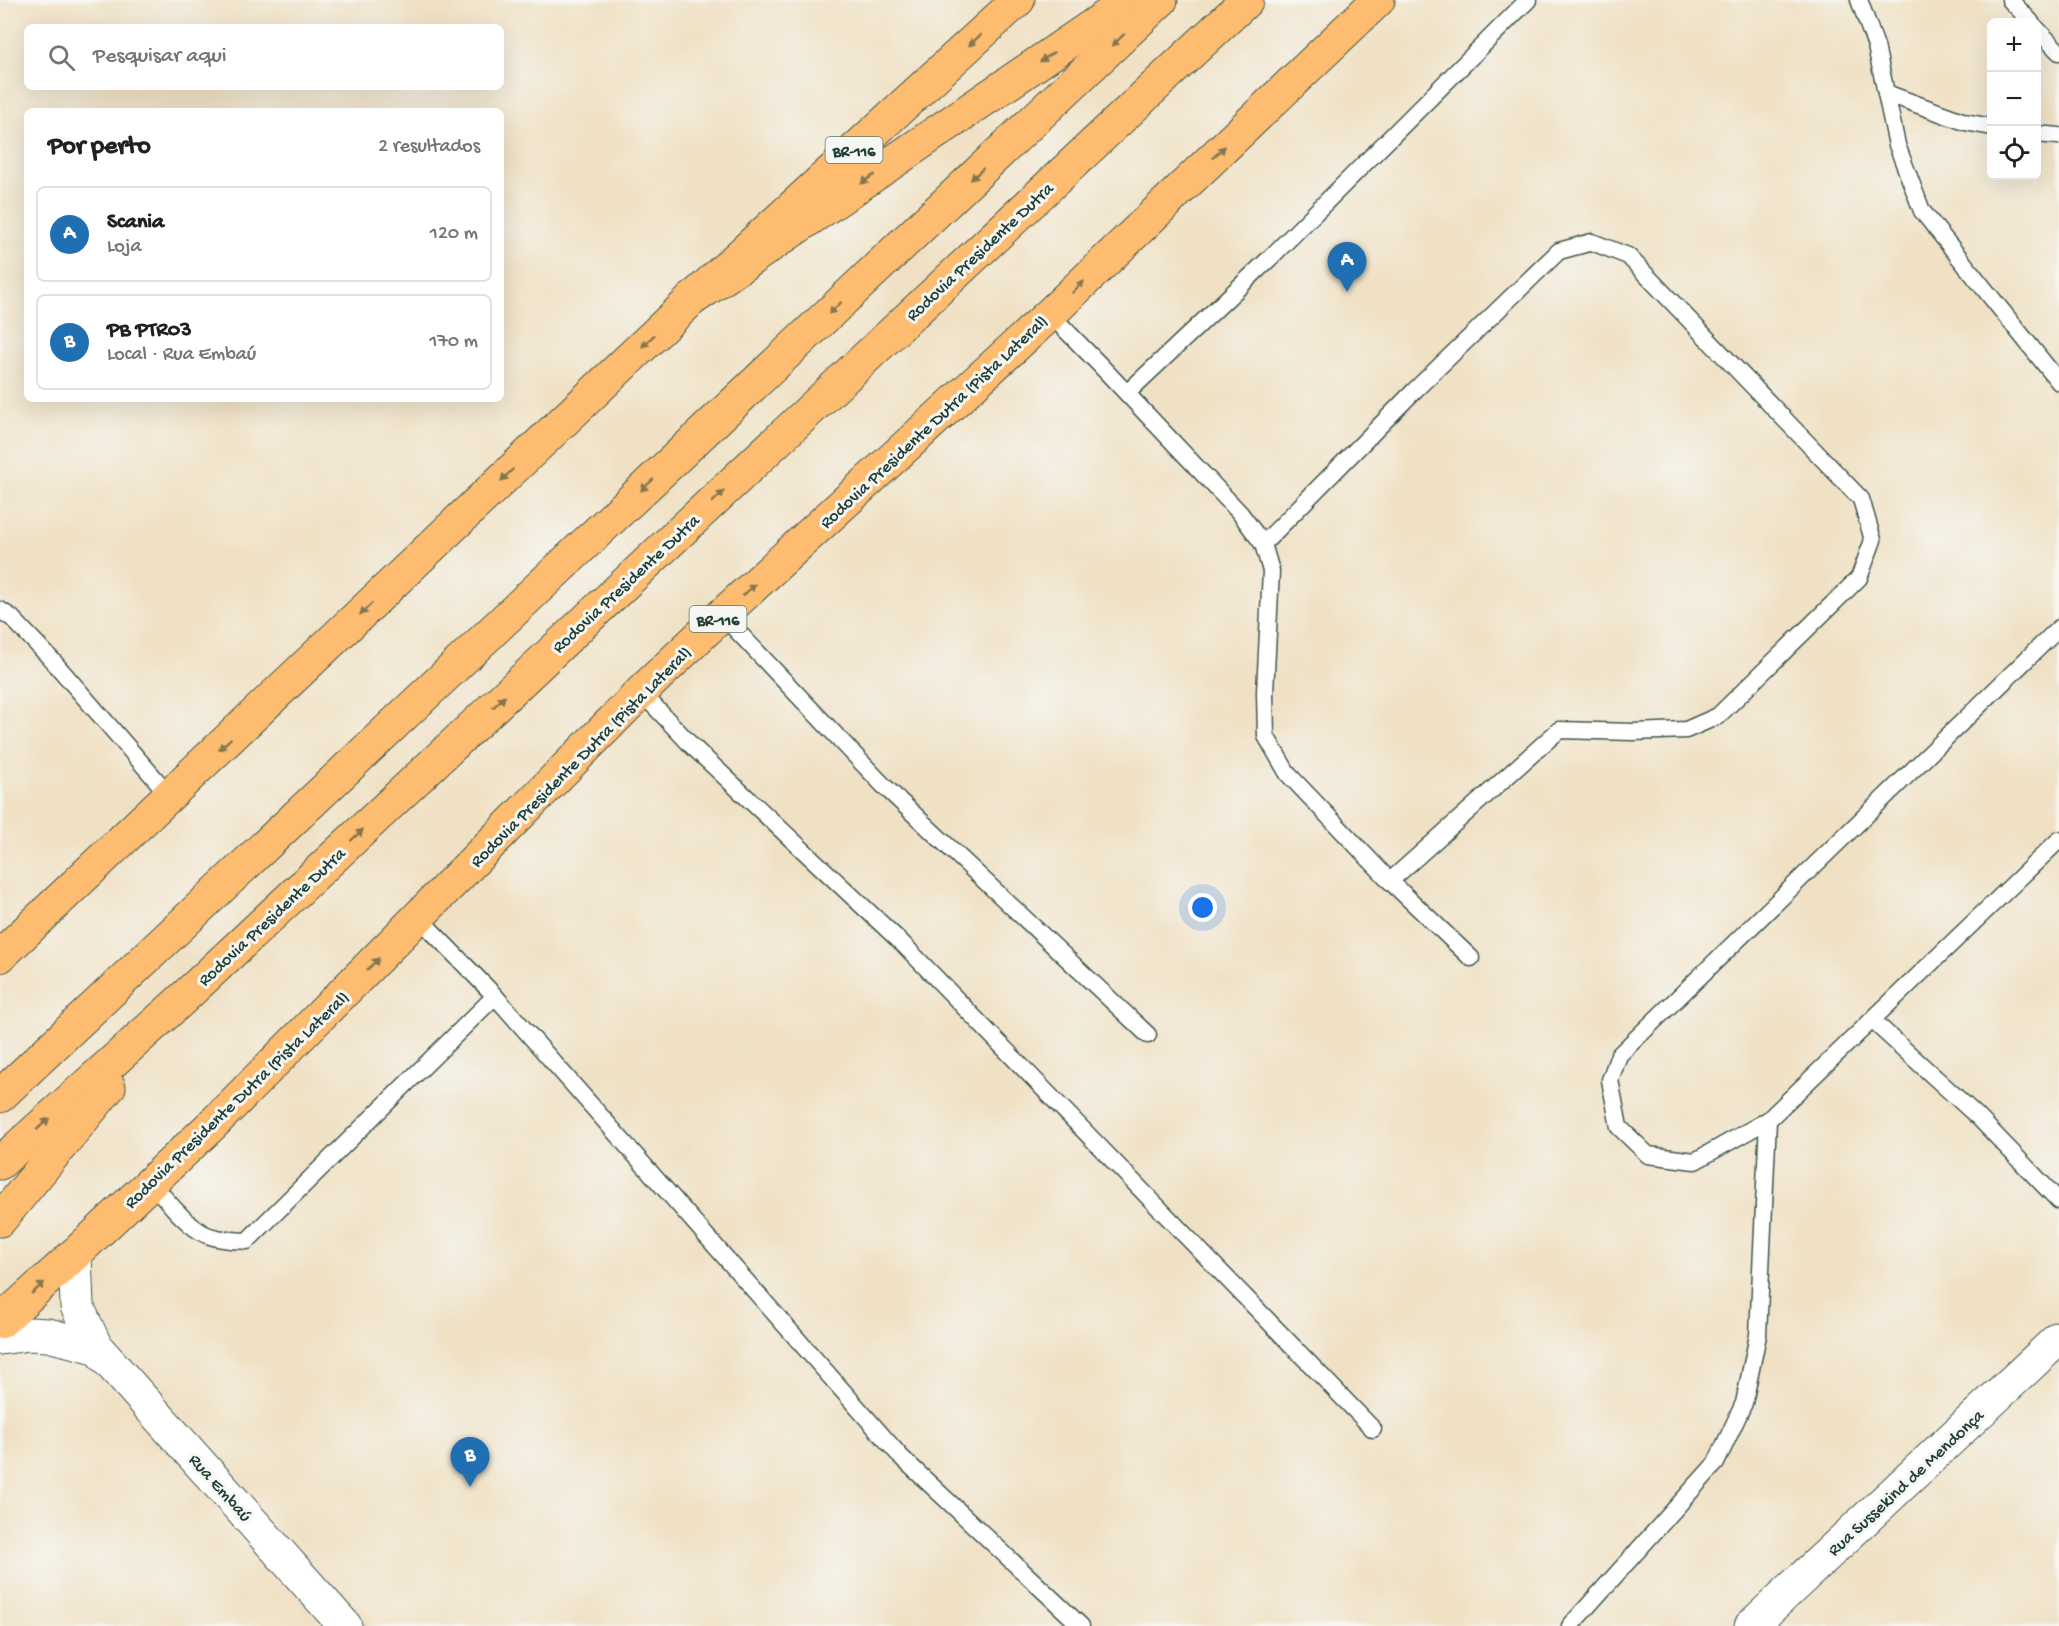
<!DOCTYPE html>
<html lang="pt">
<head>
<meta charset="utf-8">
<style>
  :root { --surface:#fff; --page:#f2f2f2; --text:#202124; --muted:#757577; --line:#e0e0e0; --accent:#1f6fb2 }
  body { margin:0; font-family:"Gochi Hand",sans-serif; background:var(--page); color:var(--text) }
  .controls { position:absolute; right:18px; top:18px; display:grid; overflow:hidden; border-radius:9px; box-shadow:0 6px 24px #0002 }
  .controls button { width:54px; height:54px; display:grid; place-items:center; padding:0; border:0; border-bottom:2px solid var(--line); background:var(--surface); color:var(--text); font:30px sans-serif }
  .you { position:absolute; left:1203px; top:908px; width:21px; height:21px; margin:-15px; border:4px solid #fff; border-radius:50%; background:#1a73e8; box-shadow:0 0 0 9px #1a73e833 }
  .badge { display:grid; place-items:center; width:39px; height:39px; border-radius:50%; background:var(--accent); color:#fff; font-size:20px; font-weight:700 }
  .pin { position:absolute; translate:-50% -50px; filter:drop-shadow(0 2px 3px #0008) }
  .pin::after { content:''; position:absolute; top:32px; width:21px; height:18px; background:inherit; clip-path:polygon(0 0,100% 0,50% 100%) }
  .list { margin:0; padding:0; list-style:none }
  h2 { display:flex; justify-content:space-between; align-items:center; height:78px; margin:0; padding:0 24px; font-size:26px }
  h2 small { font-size:20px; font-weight:400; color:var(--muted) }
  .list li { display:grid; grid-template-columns:39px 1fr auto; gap:18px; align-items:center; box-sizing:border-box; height:96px; margin:0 12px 12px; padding:0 12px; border:2px solid var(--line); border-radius:9px }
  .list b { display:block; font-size:22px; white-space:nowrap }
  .list p { margin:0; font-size:20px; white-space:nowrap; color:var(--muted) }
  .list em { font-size:20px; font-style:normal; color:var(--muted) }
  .icon { flex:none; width:33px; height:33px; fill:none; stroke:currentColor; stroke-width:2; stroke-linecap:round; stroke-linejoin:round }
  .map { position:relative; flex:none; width:2059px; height:1626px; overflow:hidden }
  .search { position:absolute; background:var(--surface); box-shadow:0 6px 24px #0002; left:24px; top:24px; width:480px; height:66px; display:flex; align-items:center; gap:15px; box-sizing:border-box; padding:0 21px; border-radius:9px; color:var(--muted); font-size:22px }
  .panel { position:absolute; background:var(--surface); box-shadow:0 6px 24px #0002; left:24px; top:108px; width:480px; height:294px; border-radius:9px }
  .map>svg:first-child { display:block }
</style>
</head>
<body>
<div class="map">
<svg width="2059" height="1626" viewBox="0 0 2059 1626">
  <rect width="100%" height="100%" fill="#f6f6f2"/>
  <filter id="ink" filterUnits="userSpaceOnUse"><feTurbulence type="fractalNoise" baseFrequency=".0167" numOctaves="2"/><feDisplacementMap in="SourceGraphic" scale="12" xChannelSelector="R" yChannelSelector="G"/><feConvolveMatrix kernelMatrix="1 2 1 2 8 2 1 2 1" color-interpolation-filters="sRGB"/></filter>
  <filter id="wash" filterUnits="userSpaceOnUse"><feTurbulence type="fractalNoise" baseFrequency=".008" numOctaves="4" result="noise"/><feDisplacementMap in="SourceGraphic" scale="24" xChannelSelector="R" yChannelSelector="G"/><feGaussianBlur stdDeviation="1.35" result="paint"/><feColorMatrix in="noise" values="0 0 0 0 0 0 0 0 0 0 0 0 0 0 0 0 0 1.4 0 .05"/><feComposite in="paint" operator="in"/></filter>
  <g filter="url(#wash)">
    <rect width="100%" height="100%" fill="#f0e1c5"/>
  </g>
  <g filter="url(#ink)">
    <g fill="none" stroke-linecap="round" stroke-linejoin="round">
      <g stroke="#3e564a" stroke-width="19">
        <g id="service">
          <polyline points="1859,0 1876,46 1897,145 1922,211 2059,382"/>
          <polyline points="2010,0 2031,22"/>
          <polyline points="2036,28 2059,52"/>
          <polyline points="1886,93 1965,122 1992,127"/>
          <polyline points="2036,134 2059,136"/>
          <polyline points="1050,314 1099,364 1240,513 1263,544 1271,571 1265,692 1266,736 1288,774 1390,881 1471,958"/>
          <polyline points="1127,393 1270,258 1528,0"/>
          <polyline points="1263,544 1415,390 1559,251 1592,242 1628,256 1861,499 1873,540 1859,578 1718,716 1686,730 1633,732 1559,730 1390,881"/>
          <polyline points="0,610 12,618 53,661 170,796"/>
          <polyline points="722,615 883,785 1148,1035"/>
          <polyline points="2059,628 1619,1055 1610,1080 1619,1127 1648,1155 1695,1161 1768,1120 2059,840"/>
          <polyline points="641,692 691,745 904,945 1373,1429"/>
          <polyline points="495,996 901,1457 1081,1626"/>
          <polyline points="1872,1020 1977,1116 2059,1201"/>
          <path d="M 152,1182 C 163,1197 185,1223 201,1232 C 214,1240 233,1240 247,1241 L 495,996 L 419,918"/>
          <polyline points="1570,1626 1716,1463 1744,1403 1758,1335 1768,1120"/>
        </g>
      </g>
      <g stroke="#3e564a" stroke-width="35">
        <polyline id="minor" points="1751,1626 2059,1338"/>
      </g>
      <g stroke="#3e564a" stroke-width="35">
        <g id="tertiary">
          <polyline points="75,1254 77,1306 96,1347 345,1626"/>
          <polyline points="0,1338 29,1334 48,1335 96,1347"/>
        </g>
      </g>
      <g stroke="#3e564a" stroke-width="35">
        <g id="trunk">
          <polyline points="0,956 691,300 1018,0"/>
          <polyline points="0,1322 75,1254 215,1122 641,692 722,615 1050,314 1378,0"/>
        </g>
      </g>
      <g stroke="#3e564a" stroke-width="35">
        <g id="motorway">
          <polyline points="691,300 1130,0"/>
          <polyline points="0,1096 1161,0"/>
          <polyline points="0,1163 178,1003 1247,0"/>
          <polyline points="0,1220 109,1087"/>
        </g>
      </g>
      <use href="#service" stroke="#fff" stroke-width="16"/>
      <use href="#minor" stroke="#fff" stroke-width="33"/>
      <use href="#tertiary" stroke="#fff" stroke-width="33"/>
      <use href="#trunk" stroke="#febc70" stroke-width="33"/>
      <use href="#motorway" stroke="#febc70" stroke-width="33"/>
    </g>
    <defs><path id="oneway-solid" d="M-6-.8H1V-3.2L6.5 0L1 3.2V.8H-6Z" transform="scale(1.5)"/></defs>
    <g fill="#83764f">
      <use href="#oneway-solid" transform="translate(975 40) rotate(137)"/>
      <use href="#oneway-solid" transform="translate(1118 40) rotate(137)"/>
      <use href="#oneway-solid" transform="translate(1047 57) rotate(146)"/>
      <use href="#oneway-solid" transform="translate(1219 152) rotate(-44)"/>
      <use href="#oneway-solid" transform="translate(977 174) rotate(137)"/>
      <use href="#oneway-solid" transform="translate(868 179) rotate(146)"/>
      <use href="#oneway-solid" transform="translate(1078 287) rotate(-44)"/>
      <use href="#oneway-solid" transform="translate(835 308) rotate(137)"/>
      <use href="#oneway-solid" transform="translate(648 341) rotate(136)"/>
      <use href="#oneway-solid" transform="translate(507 475) rotate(136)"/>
      <use href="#oneway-solid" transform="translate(647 485) rotate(137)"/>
      <use href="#oneway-solid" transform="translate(718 497) rotate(-43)"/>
      <use href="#oneway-solid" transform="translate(749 590) rotate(-43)"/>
      <use href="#oneway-solid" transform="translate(366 609) rotate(136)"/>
      <use href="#oneway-solid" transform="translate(499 702) rotate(-43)"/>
      <use href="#oneway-solid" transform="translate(225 744) rotate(136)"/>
      <use href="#oneway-solid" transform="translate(357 835) rotate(-43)"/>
      <use href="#oneway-solid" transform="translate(373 964) rotate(-45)"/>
      <use href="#oneway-solid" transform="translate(43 1124) rotate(-42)"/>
      <use href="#oneway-solid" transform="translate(38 1288) rotate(-42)"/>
    </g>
  </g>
  <g text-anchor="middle" stroke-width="6" stroke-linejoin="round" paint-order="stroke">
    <g fill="#f6f6f2" stroke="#60746d" stroke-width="1.5">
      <rect x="825.5" y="137" width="57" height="26" rx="4.5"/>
      <rect x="689.5" y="606" width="57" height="26" rx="4.5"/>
    </g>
    <g font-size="16" font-weight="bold" fill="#1f3d34">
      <text x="854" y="156">BR-116</text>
      <text x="718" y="625">BR-116</text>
    </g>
    <g font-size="18" fill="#1f3d34" stroke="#f6f6f2">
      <text transform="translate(979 251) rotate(-43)" y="6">Rodovia Presidente Dutra</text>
      <text transform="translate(933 421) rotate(-43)" y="6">Rodovia Presidente Dutra (Pista Lateral)</text>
      <text transform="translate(625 583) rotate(-43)" y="6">Rodovia Presidente Dutra</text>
      <text transform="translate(580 756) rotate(-45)" y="6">Rodovia Presidente Dutra (Pista Lateral)</text>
      <text transform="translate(271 916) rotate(-43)" y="6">Rodovia Presidente Dutra</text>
      <text transform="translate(236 1099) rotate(-44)" y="6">Rodovia Presidente Dutra (Pista Lateral)</text>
      <text transform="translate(1905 1482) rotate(-43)" y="6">Rua Sussekind de Mendonça</text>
      <text transform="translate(221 1487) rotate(48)" y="6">Rua Embaú</text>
    </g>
  </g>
</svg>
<div class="controls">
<button>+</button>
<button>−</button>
<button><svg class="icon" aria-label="locate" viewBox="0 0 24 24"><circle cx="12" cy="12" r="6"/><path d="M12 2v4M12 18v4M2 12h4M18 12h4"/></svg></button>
</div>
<div class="you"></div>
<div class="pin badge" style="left:1347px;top:292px">A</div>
<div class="pin badge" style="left:470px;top:1487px">B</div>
<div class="search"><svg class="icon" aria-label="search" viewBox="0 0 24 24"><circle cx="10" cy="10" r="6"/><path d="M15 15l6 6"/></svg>Pesquisar aqui</div>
<section class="panel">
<h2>Por perto<small>2 resultados</small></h2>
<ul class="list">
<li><span class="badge">A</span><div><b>Scania</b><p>Loja</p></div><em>120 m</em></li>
<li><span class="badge">B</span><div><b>PB PTR03</b><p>Local · Rua Embaú</p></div><em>170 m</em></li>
</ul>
</section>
</div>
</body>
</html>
